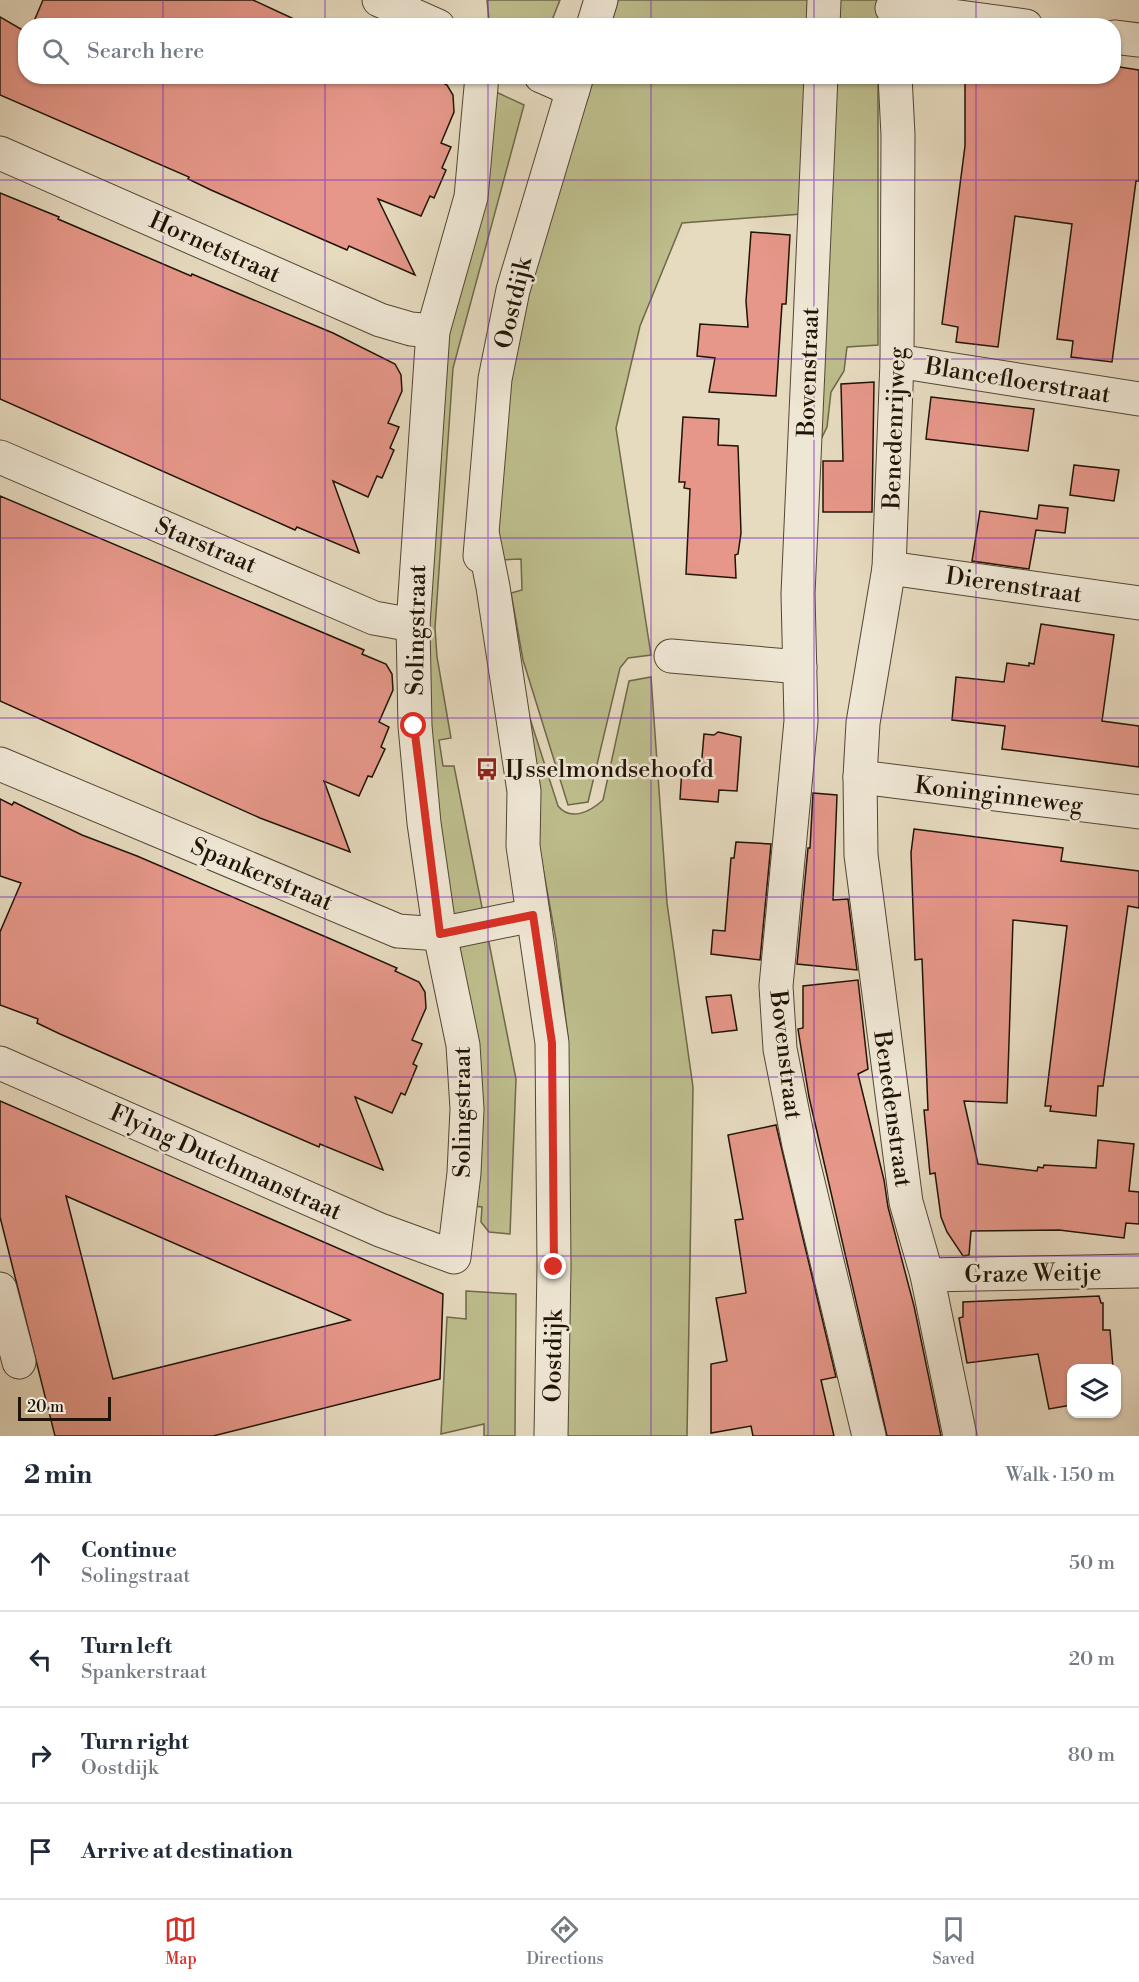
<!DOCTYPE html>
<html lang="en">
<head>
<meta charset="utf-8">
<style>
  :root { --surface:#fff; --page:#f6f6f7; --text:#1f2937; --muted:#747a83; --line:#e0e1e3; --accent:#d93025 }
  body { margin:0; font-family:"Libre Bodoni",serif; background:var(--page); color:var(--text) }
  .controls { position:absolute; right:18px; bottom:18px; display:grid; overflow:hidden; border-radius:12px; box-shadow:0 2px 4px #0004 }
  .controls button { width:54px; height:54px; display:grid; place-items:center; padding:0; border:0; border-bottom:2px solid var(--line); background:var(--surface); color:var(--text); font:30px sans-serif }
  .scale { position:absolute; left:18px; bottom:15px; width:93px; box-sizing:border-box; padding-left:6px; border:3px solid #201406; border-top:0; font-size:16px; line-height:21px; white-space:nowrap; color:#201406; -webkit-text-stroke:4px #efe7d5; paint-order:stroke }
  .stop { position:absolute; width:18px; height:18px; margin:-14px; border:4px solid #d93025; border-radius:50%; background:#fff }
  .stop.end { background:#d93025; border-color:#fff; box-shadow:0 2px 6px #0008 }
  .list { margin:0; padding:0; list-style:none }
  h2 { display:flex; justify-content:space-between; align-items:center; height:78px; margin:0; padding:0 24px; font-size:26px }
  h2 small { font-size:20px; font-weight:400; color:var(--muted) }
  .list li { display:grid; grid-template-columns:39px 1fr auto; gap:18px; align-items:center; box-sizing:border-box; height:96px; padding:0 24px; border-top:2px solid var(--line) }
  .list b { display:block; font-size:22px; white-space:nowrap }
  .list p { margin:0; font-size:20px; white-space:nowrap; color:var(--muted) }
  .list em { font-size:20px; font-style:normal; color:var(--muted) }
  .icon { flex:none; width:33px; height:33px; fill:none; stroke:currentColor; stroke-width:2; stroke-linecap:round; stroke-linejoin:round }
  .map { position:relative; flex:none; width:1139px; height:1436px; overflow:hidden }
  .search { position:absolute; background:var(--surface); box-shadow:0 2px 4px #0004; left:18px; right:18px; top:18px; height:66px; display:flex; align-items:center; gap:15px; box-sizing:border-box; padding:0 21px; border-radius:24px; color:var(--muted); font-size:22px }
  .sheet { height:462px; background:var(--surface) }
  nav { display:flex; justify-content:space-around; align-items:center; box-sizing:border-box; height:84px; border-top:2px solid var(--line); background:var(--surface); font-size:16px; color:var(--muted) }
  nav a { display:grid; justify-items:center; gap:3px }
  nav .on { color:var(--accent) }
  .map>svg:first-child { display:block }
</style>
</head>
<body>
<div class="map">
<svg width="1139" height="1436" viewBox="0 0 1139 1436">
  <rect width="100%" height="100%" fill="#e6dabf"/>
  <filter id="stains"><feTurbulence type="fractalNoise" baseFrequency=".00333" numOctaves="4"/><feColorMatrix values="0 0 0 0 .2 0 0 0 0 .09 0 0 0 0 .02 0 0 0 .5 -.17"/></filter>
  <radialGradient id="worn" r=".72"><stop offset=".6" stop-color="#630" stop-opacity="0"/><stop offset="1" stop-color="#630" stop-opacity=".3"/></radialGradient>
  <g fill="#bdbd8c" stroke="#6e6849" stroke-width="1.5">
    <polygon points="487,0 560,0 550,25 505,25 489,20"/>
    <polygon points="618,0 814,0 813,25 610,26"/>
    <polygon points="833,0 879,0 878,25 832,26"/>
    <polygon points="594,77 811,77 802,214 682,223 640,326 616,428 651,655 628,658 620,668 588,802 568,805 523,660 511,593 522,590 521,559 499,560 497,449 530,283"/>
    <polygon points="829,77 878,77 878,345 847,347 844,371 831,392 827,427 813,456"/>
    <polygon points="494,91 524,105 453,368 435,628 437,657 451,738 439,740 443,766 454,766 516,1079 510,1234 489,1232 481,1222 482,1207 473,1206 442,858 431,773 427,624 443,357"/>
    <path d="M 651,677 L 667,903 L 693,1087 L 687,1436 L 567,1436 L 568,1038 L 556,940 L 524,763 L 518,681 L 558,806 C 571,822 591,811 603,800 L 629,681 Z"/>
    <polygon points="466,1291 516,1294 515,1436 484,1436 484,1424 441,1434 447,1317 466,1319"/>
  </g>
  <g fill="#e69789" stroke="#201406" stroke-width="1.5" fill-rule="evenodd">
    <polygon points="43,0 253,0 309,26 32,26"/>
    <polygon points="0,17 26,32 26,76 431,76 447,85 453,95 454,112 441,143 451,147 442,168 446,170 434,198 430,196 421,216 378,199 415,275 349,246 347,250 324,240 211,190 188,179 189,177 0,95"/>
    <polygon points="1113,66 1139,70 1139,181 1136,181 1112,362 1071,357 1073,341 1057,339 1072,224 1015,216 998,347 956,342 958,327 942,324 965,146 965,76 1113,76"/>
    <polygon points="0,193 59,217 58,219 191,276 192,274 218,285 333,333 395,364 401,375 402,391 388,423 399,427 390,448 394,450 382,478 377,476 368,497 333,481 359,553 297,527 295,530 0,399"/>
    <polygon points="751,232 790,235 786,304 782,304 776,396 709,392 715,358 697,356 700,324 748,327 746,301"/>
    <polygon points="874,382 872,512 823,512 823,461 843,461 841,384"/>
    <polygon points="931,397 1034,409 1028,451 926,439"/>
    <polygon points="683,417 719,419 718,445 738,446 741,533 738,554 735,555 736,578 686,574 690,489 684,488 685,482 679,482"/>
    <polygon points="1074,465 1119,470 1114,501 1070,495"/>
    <polygon points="0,496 305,625 364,650 362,654 386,664 392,674 393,690 379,722 389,727 381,747 385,749 372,777 368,776 359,796 324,781 350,852 260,818 0,701"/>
    <polygon points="1039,505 1068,508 1065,533 1036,530 1029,569 972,561 980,511 1037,519"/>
    <polygon points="1041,624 1114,635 1102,721 1139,726 1139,767 1002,749 1005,726 952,720 956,677 1004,682 1007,663 1029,666 1029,663 1034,664"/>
    <polygon points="718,732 741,737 737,791 719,790 718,802 680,799 682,768 701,769 704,734 714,735"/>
    <polygon points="813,793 837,795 833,900 848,899 857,970 797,964 808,848 810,848"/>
    <polygon points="0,799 12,805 14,802 82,835 137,856 333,940 397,968 395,971 419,982 425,992 426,1008 412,1040 422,1044 413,1064 417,1066 405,1095 401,1093 392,1113 355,1097 383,1170 320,1144 319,1147 206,1098 60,1034 37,1023 38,1019 0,1005 0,932 21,883 0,876"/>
    <polygon points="914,829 1063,848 1061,861 1139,871 1139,908 1128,906 1103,1086 1098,1086 1096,1116 1050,1111 1051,1106 1045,1106 1067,926 1013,920 1007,1103 964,1101 978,1164 1037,1171 1038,1167 1043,1168 1044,1165 1096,1168 1098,1140 1134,1144 1129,1191 1139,1192 1139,1224 1126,1223 1124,1238 1059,1230 971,1231 969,1255 963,1256 947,1232 941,1217 935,1173 930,1174 924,1110 928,1110 922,959 915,960 913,908 911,853"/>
    <polygon points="736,842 771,844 760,960 711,954 713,930 725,931 731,858 734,858"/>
    <polygon points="858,980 868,1069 858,1074 884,1180 888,1207 914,1306 941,1436 887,1436 809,1097 798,1029 803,1028 803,986"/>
    <polygon points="731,995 737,1030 712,1033 706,997"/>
    <path d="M 0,1101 L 443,1294 L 440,1379 L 213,1436 L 55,1436 L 0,1217 ZM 66,1196 L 350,1320 L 113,1379 Z"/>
    <polygon points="776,1125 836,1377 821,1380 834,1436 753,1436 751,1426 711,1433 711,1364 727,1361 716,1298 746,1293 735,1220 743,1219 728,1135"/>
    <polygon points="1099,1296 1101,1303 1103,1303 1103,1330 1110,1330 1113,1368 1071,1368 1071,1405 1049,1409 1038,1354 967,1363 959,1318 963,1317 963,1302"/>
  </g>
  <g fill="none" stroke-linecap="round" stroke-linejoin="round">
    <g stroke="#524634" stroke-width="35">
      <g id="minor">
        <polyline points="379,0 438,26"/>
        <polyline points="892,8 1026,26"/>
        <polyline points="593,26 601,0"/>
        <polyline points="823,26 824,0"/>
        <polyline points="1114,37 1139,40"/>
        <polyline points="541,76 573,90"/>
        <polyline points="821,76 798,594 801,721 776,986 780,1049 799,1145 869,1436"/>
        <polyline points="895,76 898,135 897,361 889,568 863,723 860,777 861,855 906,1202 927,1275 960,1436"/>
        <polyline points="0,153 380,320 411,329 433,331"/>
        <polyline points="897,361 1139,399"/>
        <polyline points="0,457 374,618 413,625"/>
        <polyline points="483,537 493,587 524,791 523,846 552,1043 554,1267 551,1436"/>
        <polyline points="480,556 495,379 513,290 577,76"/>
        <polyline points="889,568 1139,603"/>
        <polyline points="671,656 800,667"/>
        <polyline points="0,764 398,931 440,934 533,915"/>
        <polyline points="860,777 1139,812"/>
        <polyline points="0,1063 380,1230 454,1257 464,1173 467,1109 463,1045 440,934 424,823 415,726 413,625 433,331 471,197 482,76"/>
        <polyline points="927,1275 1139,1271"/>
        <polyline points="0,1289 19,1362"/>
      </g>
    </g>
    <use href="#minor" stroke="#efe7d5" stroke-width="33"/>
  </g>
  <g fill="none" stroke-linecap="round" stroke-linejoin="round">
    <polyline stroke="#d93025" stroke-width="8" points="414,726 440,934 533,915 552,1043 554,1267"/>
  </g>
  <path fill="none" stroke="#7b2cbf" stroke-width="1.5" stroke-opacity="0.55" d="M 163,0 L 163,26M 325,0 L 325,26M 488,0 L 488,26M 651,0 L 651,26M 814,0 L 814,26M 976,0 L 976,26M 163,76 L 163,1436M 325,76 L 325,1436M 488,76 L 488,1436M 651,76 L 651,1436M 814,76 L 814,1436M 976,76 L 976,1436M 0,180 L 1139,180M 0,359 L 1139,359M 0,538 L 1139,538M 0,718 L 1139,718M 0,897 L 1139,897M 0,1077 L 1139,1077M 0,1256 L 1139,1256"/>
  <defs>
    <g id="bus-bare" transform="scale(1.8)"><path d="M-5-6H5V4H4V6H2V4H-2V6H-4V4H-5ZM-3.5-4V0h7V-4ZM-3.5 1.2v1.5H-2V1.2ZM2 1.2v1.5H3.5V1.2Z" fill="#8f2418" stroke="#efe7d5" stroke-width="2.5" paint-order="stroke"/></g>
  </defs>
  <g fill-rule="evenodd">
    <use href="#bus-bare" x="487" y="769"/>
  </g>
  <g text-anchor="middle" stroke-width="5" stroke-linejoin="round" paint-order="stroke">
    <g font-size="24" fill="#201406" stroke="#efe7d5">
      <text transform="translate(215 247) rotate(24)" y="8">Hornetstraat</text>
      <text transform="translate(513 303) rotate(-77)" y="8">Oostdijk</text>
      <text transform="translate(808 372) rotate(-88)" y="8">Bovenstraat</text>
      <text transform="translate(1018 380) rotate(9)" y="8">Blancefloerstraat</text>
      <text transform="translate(894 428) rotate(-88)" y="8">Benedenrijweg</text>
      <text transform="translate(206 545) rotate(23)" y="8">Starstraat</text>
      <text transform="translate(1014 585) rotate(8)" y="8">Dierenstraat</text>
      <text transform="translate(416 630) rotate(-89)" y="8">Solingstraat</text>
      <text transform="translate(999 795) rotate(7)" y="8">Koninginneweg</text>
      <text transform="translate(262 874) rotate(23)" y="8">Spankerstraat</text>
      <text transform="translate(786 1055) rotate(83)" y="8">Bovenstraat</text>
      <text transform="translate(893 1109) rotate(82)" y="8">Benedenstraat</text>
      <text transform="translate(462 1112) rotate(-90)" y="8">Solingstraat</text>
      <text transform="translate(226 1162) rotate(24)" y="8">Flying Dutchmanstraat</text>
      <text transform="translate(1033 1273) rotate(-1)" y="8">Graze Weitje</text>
      <text transform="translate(553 1356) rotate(-89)" y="8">Oostdijk</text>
    </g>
    <g font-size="24" fill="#201406" stroke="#efe7d5" text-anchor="start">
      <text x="505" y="777">IJsselmondsehoofd</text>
    </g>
  </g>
  <rect width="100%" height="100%" filter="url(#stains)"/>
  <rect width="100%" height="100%" fill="url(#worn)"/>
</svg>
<div class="controls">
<button><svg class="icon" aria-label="layers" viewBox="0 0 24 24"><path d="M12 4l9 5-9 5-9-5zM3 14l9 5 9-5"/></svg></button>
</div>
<div class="scale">20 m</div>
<div class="stop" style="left:414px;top:726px"></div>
<div class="stop end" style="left:554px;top:1267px"></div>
<div class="search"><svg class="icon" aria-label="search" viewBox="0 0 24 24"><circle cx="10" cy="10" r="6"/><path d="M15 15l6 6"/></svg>Search here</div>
</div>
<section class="sheet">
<h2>2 min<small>Walk · 150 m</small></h2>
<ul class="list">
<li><svg class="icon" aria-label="ahead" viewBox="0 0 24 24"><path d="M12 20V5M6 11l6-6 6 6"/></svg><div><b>Continue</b><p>Solingstraat</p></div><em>50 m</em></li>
<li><svg class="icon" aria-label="left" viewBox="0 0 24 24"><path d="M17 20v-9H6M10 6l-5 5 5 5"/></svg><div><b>Turn left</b><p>Spankerstraat</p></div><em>20 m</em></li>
<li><svg class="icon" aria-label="right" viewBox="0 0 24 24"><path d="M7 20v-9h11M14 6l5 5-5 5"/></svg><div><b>Turn right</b><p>Oostdijk</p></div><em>80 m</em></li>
<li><svg class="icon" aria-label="arrive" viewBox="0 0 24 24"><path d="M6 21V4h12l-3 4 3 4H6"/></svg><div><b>Arrive at destination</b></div></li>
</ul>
</section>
<nav>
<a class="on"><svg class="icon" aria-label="map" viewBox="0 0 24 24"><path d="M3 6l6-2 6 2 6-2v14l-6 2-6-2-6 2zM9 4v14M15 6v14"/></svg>Map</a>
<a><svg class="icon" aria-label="directions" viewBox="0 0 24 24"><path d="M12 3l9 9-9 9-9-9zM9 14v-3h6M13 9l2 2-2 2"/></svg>Directions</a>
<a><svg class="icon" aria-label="saved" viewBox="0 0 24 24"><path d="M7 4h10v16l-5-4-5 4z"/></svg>Saved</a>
</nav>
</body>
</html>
